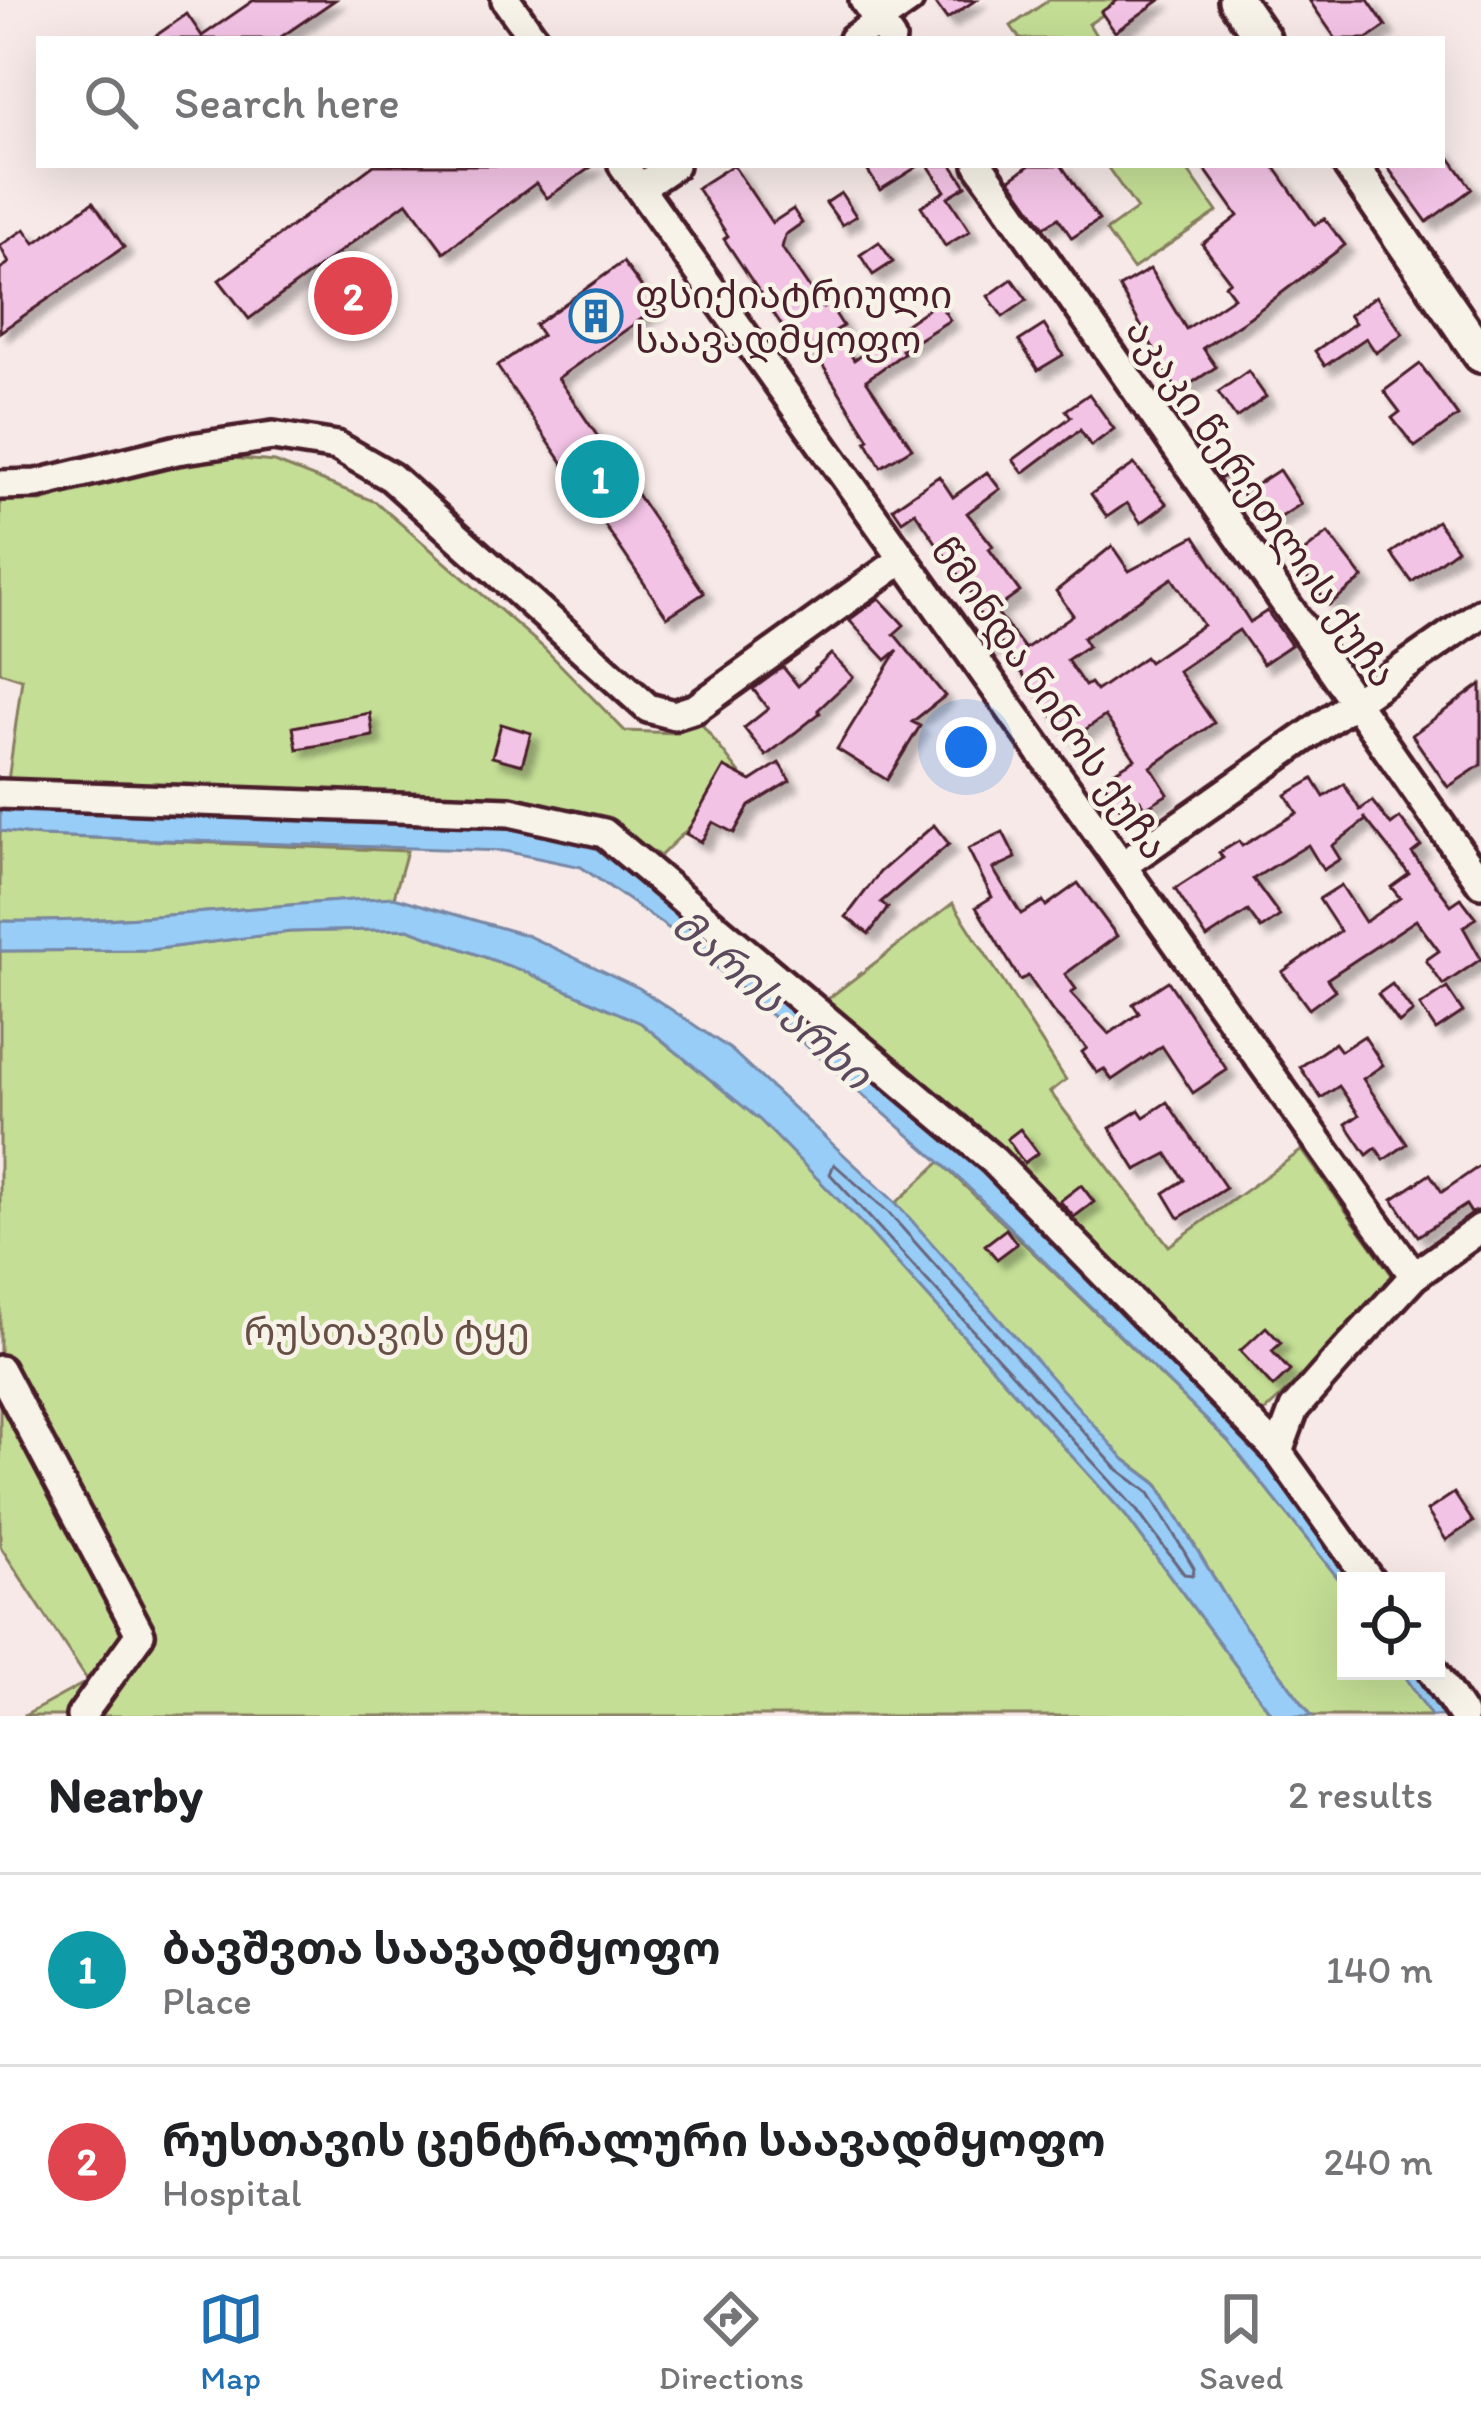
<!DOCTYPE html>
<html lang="en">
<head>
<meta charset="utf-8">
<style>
  :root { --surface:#fff; --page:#f2f2f2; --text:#202124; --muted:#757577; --line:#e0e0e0; --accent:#1f6fb2 }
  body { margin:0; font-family:Itim,"Noto Sans Georgian",sans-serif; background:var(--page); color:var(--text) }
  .controls { position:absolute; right:36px; bottom:36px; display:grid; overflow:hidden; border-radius:0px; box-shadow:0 12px 48px #0002 }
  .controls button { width:108px; height:108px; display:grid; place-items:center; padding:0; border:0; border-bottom:3px solid var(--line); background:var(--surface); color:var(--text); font:60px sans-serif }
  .you { position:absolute; left:966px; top:747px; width:42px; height:42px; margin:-30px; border:9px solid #fff; border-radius:50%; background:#1a73e8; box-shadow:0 0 0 18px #1a73e833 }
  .badge { display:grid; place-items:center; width:78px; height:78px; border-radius:50%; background:var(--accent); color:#fff; font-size:39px; font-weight:700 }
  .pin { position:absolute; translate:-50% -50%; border:6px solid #fff; box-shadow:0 3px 12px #0006 }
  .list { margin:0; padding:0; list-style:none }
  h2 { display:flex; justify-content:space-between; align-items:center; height:156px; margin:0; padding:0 48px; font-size:51px }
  h2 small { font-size:39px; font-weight:400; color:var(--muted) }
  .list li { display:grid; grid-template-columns:78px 1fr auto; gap:36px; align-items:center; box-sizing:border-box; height:192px; padding:0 48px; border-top:3px solid var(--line) }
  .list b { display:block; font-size:45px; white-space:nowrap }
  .list p { margin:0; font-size:39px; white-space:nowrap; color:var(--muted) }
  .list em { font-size:39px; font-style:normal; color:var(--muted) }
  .icon { flex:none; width:66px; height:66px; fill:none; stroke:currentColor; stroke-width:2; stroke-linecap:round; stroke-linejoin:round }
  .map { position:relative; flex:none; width:1481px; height:1716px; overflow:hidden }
  .search { position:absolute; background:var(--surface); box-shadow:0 12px 48px #0002; left:36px; right:36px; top:36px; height:132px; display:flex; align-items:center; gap:30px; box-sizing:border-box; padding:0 42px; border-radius:0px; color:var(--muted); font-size:45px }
  .sheet { height:540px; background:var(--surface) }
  nav { display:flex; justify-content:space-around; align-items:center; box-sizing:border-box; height:168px; border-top:3px solid var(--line); background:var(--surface); font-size:33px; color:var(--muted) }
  nav a { display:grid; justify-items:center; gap:6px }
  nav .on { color:var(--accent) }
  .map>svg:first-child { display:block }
</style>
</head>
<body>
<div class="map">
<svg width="1481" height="1716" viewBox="0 0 1481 1716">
  <defs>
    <filter id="shadow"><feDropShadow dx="8" dy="8" stdDeviation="3" flood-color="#0004"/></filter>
  </defs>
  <rect width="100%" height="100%" fill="#f6e9e7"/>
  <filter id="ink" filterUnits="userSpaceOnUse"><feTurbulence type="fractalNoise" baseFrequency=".00833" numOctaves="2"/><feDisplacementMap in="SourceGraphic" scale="24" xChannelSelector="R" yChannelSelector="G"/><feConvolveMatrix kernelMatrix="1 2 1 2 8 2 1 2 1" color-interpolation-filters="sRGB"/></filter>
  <g filter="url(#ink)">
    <g fill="#c4de95" stroke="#877e60" stroke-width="3">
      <polygon points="1049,0 1125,0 1089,24 1098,39 1020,39 1011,26"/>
      <polygon points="1106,165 1184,165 1217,212 1133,269 1106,231 1137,209"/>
      <polygon points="198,455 275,462 376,502 544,648 625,731 677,733 694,714 742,776 660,856 601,817 499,798 8,781 22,679 0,672 0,500 41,501"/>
      <path d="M 0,831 L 41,836 L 407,851 L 394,897 C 263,905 132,923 0,921 Z"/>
      <polygon points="953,903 1066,1080 1050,1092 1169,1246 1302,1150 1400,1286 1262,1414 825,1001"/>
      <polygon points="408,929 523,971 641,1023 760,1120 866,1228 1126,1516 1273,1716 24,1716 88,1681 0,1546 0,951 150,950 290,932"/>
      <polygon points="940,1162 1229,1442 1346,1588 1346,1671 1402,1671 1431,1716 1312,1716 1237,1616 1158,1484 1119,1455 896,1203"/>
    </g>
    <g fill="#97cdf6" stroke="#7887a5" stroke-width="3">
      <polygon points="0,806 502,821 598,842 995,1173 1264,1460 1358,1581 1346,1581 1346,1588 1229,1442 963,1182 684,939 581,867 504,851 41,836 0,831"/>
      <path d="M 394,897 L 526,935 L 639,988 L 730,1049 L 896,1203 L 1125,1460 L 1157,1484 L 1237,1616 L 1312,1716 L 1273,1716 L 1126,1516 L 866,1228 L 760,1120 L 641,1023 L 523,971 L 408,929 L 290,932 L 150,950 L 0,951 L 0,921 C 132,923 263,905 394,897 Z"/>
      <polygon points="1402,1671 1421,1671 1451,1716 1431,1716"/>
    </g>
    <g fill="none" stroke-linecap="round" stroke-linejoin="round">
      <polygon stroke="#69657c" stroke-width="3" points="834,1164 888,1212 1116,1468 1149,1493 1194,1568 1193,1575 1184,1574 1135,1508 830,1174"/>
    </g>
    <g fill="#f3c3e5" stroke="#4a1f2b" stroke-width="3" fill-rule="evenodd" filter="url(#shadow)">
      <polygon points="254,0 335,0 278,39 151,39 187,14 202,36"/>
      <polygon points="933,0 976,0 947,19"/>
      <polygon points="1118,0 1160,0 1115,32 1101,12"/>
      <polygon points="1309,0 1368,0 1386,26 1367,39 1336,39"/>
      <polygon points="1442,147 1472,189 1427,222 1386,165 1442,165"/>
      <polygon points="374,165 594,165 547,198 536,183 444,252 407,202 249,319 219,280"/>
      <polygon points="733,165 772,223 793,209 802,223 785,235 782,248 823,308 829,304 843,326 835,331 854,360 938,302 950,320 902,350 904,353 866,380 912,448 881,467 866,441 869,439 811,347 801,354 724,239 728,236 697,188"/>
      <polygon points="864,165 920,165 880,190"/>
      <polygon points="928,165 952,165 966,186 948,197 970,231 945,246 921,206 945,191"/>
      <polygon points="1030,165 1061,165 1099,220 1072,238 1058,218 1044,227 1010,179"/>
      <polygon points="1202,165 1273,165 1315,225 1324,218 1345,245 1250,317 1203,348 1216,367 1178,392 1119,287 1150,269 1186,329 1234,297 1225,285 1230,281 1202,244 1238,216"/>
      <polygon points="841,193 856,216 842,225 826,203"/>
      <polygon points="93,202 124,247 0,332 0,269 9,263 0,246 25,229 35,243"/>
      <polygon points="879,242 893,262 873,275 860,255"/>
      <polygon points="623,262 657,308 558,378 704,593 667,617 497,366 542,335 535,325"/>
      <polygon points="1012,279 1027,300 1003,317 988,296"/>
      <polygon points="1376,296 1403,334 1376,353 1366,338 1325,366 1315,351 1355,323 1349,315"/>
      <polygon points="1044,325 1063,355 1038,370 1019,341"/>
      <polygon points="1420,364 1458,416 1415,447 1392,418 1400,412 1384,391"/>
      <polygon points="1248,371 1266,397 1236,418 1218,392"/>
      <polygon points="1089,394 1114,429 1091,446 1080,430 1023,473 1013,460 1071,417 1066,410"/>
      <polygon points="1224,454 1234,470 1220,479 1210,464"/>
      <polygon points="1134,464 1167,504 1141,523 1127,503 1107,517 1091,494"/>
      <polygon points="1279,470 1301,504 1264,528 1242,494"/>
      <path d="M 987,472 L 1000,489 L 967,513 L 993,546 L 989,549 L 1020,592 L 995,610 L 1025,649 L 1073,615 L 1056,591 L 1112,546 L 1129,571 L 1195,536 L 1250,622 L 1267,611 L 1291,645 L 1263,664 L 1239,630 L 1178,671 L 1214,723 L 1151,767 L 1168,794 L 1145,808 L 1140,800 L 1122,811 L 1102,779 L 1135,759 L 1105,716 L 1070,740 L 999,641 L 989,649 L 980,636 L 990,628 L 973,605 L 977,602 L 915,512 L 902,521 L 893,508 L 939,476 L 953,497 ZM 1172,578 L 1203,625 L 1149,662 L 1145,657 L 1096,691 L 1090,683 L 1085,686 L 1067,660 L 1088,646 L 1083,638 Z"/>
      <polygon points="1437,521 1457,549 1412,582 1391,553"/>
      <polygon points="1328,533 1363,578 1329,605 1293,560"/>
      <polygon points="879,598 904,625 894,634 945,696 912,722 920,726 887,780 837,749 898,650 886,660 849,620"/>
      <polygon points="831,654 853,677 818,710 820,713 766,756 744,728 768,709 753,689 783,667 798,686"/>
      <polygon points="1481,684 1481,765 1448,787 1412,735"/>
      <polygon points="370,713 373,736 297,749 293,727"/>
      <polygon points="501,724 531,733 522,765 492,757"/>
      <polygon points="779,763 790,781 749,806 734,833 713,822 701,842 686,834 724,767 751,781"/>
      <polygon points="1313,779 1324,797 1344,784 1360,810 1372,801 1391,825 1400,818 1421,846 1412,853 1451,905 1461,898 1476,918 1463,927 1481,959 1443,985 1426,960 1439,951 1416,920 1327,979 1335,990 1309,1009 1282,972 1340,931 1319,899 1341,885 1365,922 1400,898 1391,887 1409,874 1364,817 1366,820 1332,846 1340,859 1323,870 1308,845 1253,879 1280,916 1261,929 1248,911 1207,938 1175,889 1223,858 1219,853 1239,841 1242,846 1297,813 1286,795"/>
      <polygon points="934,825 949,844 881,902 888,908 869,934 846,917 880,872"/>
      <polygon points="1003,832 1016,858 993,869 1021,914 1043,901 1046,906 1078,883 1117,936 1065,974 1076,989 1071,993 1109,1034 1139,1013 1133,1004 1168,981 1227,1070 1193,1093 1162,1046 1112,1080 1104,1069 1097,1073 1082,1052 1087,1048 1053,1012 1028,976 1020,980 976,907 992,897 968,849"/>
      <polygon points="1392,984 1413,1012 1399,1023 1378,994"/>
      <polygon points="1447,988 1463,1012 1436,1030 1420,1006"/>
      <polygon points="1364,1036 1383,1065 1363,1079 1407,1144 1384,1160 1376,1148 1367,1155 1346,1124 1359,1115 1339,1086 1321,1098 1300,1067 1335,1043 1341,1051"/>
      <polygon points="1167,1102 1226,1188 1179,1218 1164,1193 1184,1180 1167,1154 1136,1170 1110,1128 1139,1110 1144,1117"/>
      <polygon points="1020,1129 1038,1153 1024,1163 1007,1139"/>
      <polygon points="1481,1165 1481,1210 1471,1213 1466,1205 1418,1236 1393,1199 1430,1174 1442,1192"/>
      <polygon points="1081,1185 1094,1202 1074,1217 1060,1201"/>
      <polygon points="1006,1229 1017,1244 997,1259 985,1245"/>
      <polygon points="1266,1327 1281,1343 1272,1351 1290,1371 1273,1387 1240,1351"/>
      <polygon points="1454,1493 1473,1522 1446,1540 1427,1511"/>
    </g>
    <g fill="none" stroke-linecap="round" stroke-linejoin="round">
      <g stroke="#4a1f2b" stroke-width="36">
        <g id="minor">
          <polyline points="506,0 534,39"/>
          <polyline points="864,0 891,39"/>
          <polyline points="853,39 909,0"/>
          <polyline points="623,165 1414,1276"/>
          <polyline points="979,165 1481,883"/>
          <polyline points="640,188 674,165"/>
          <polyline points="0,485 37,484 177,450 273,436 337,446 391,477 648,708 674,715 696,708 903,559"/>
          <polyline points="0,794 510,812 604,833 993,1160 1278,1452 1370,1581"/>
          <polyline points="1122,866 1481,613"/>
          <polyline points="0,1370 140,1634 81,1716"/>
          <polyline points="1278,1452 1294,1409 1337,1360 1414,1276 1481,1228"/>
          <polyline points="1433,1671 1463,1716"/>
        </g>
      </g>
      <g stroke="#4a1f2b" stroke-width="42">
        <g id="major">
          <polyline points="1236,0 1263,39"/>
          <polyline points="1351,165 1481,355"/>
        </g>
      </g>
      <use href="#minor" stroke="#f7f3e8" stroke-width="27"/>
      <use href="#major" stroke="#f7f3e8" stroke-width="33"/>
    </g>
  </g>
  <defs>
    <g id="building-ring" transform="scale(2.7)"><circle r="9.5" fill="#f7f3e8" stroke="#1f6fb2" stroke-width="1.5"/><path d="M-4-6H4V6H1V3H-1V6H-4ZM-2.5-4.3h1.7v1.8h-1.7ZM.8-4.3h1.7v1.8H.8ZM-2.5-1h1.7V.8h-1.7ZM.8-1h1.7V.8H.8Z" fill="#1f6fb2"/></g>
  </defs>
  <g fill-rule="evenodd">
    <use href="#building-ring" x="596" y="316"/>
  </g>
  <g text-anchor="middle" stroke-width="9" stroke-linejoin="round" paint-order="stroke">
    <g font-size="39" fill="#4a1f2b" stroke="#f7f3e8" text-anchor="start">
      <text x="635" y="308">ფსიქიატრიული<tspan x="635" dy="45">საავადმყოფო</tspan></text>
    </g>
    <g font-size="39" fill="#4a1f2b" stroke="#f7f3e8">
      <text transform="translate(1262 502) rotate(55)" y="14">აკაკი წერეთლის ქუჩა</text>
      <text transform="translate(1050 698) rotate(55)" y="14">წმინდა ნინოს ქუჩა</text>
    </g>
    <g font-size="39" fill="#684f46" stroke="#f7f3e8">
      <text x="387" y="1345">რუსთავის ტყე</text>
    </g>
    <g font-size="42" font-style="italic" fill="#5d4a5e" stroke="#f7f3e8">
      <text transform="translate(772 999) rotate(41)" y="15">მარის არხი</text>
    </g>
  </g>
</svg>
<div class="controls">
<button><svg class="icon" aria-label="locate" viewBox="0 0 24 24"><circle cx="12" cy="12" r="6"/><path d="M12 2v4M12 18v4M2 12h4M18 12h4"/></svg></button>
</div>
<div class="you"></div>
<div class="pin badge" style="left:600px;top:479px;background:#0f9aa8">1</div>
<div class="pin badge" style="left:353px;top:296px;background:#e0444e">2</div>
<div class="search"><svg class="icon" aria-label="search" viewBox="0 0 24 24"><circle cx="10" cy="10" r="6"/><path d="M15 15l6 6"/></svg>Search here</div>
</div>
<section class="sheet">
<h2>Nearby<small>2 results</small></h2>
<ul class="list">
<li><span class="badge" style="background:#0f9aa8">1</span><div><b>ბავშვთა საავადმყოფო</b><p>Place</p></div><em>140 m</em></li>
<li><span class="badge" style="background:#e0444e">2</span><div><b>რუსთავის ცენტრალური საავადმყოფო</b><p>Hospital</p></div><em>240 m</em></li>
</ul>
</section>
<nav>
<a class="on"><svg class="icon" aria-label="map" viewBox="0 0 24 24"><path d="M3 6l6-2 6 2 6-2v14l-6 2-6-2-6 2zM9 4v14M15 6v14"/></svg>Map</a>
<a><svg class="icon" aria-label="directions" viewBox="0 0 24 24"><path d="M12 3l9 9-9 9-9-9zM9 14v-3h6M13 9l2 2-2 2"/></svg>Directions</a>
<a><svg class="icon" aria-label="saved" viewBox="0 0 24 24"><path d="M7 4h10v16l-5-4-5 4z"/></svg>Saved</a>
</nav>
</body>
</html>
